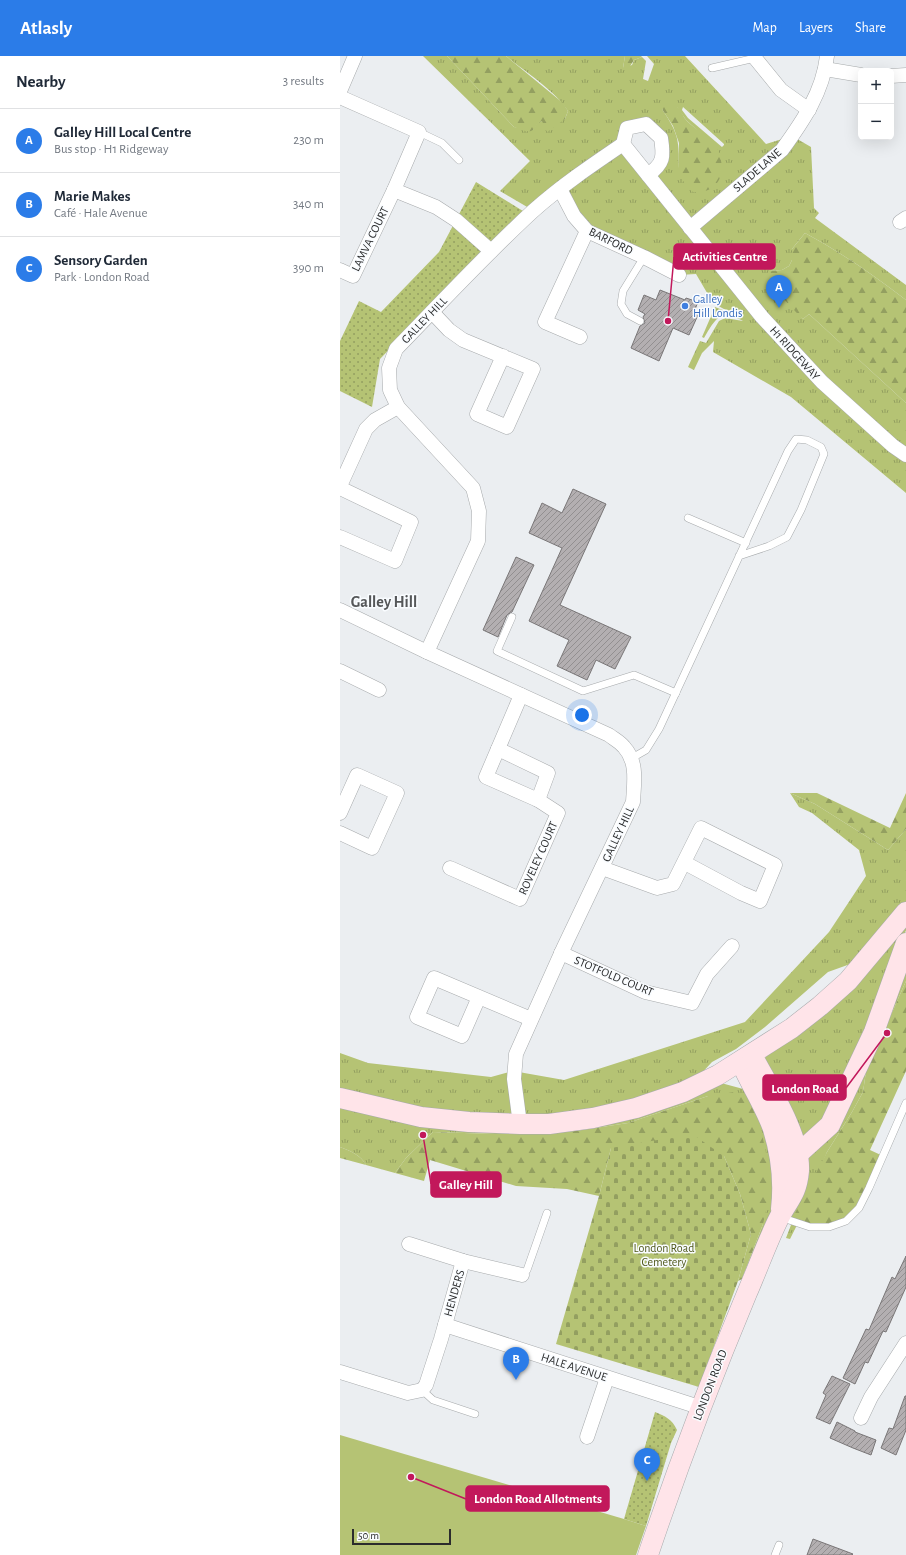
<!DOCTYPE html>
<html lang="en">
<head>
<meta charset="utf-8">
<style>
  :root { --surface:#fff; --page:#f6f6f7; --text:#1f2937; --muted:#747a83; --line:#e0e1e3; --accent:#2b7ce8 }
  body { margin:0; font-family:"Alegreya Sans",sans-serif; background:var(--page); color:var(--text) }
  .controls { position:absolute; right:12px; top:12px; display:grid; overflow:hidden; border-radius:6px; box-shadow:0 4px 16px #0002 }
  .controls button { width:36px; height:36px; display:grid; place-items:center; padding:0; border:0; border-bottom:1px solid var(--line); background:var(--surface); color:var(--text); font:20px sans-serif }
  .scale { position:absolute; left:12px; bottom:10px; width:99px; box-sizing:border-box; padding-left:4px; border:2px solid #2b2c2d; border-top:0; font-size:11px; line-height:14px; white-space:nowrap; color:#2b2c2d; -webkit-text-stroke:3px #f9fcff; paint-order:stroke }
  .you { position:absolute; left:242px; top:659px; width:14px; height:14px; margin:-10px; border:3px solid #fff; border-radius:50%; background:#1a73e8; box-shadow:0 0 0 6px #1a73e833 }
  .badge { display:grid; place-items:center; width:26px; height:26px; border-radius:50%; background:var(--accent); color:#fff; font-size:13px; font-weight:700 }
  .pin { position:absolute; translate:-50% -33px; filter:drop-shadow(0 1px 2px #0008) }
  .pin::after { content:''; position:absolute; top:21px; width:14px; height:12px; background:inherit; clip-path:polygon(0 0,100% 0,50% 100%) }
  .list { margin:0; padding:0; list-style:none }
  h2 { display:flex; justify-content:space-between; align-items:center; height:52px; margin:0; padding:0 16px; font-size:17px }
  h2 small { font-size:13px; font-weight:400; color:var(--muted) }
  .list li { display:grid; grid-template-columns:26px 1fr auto; gap:12px; align-items:center; box-sizing:border-box; height:64px; padding:0 16px; border-top:1px solid var(--line) }
  .list b { display:block; font-size:15px; white-space:nowrap }
  .list p { margin:0; font-size:13px; white-space:nowrap; color:var(--muted) }
  .list em { font-size:13px; font-style:normal; color:var(--muted) }
  .map { position:relative; flex:none; width:566px; height:1499px; overflow:hidden }
  header { display:flex; align-items:center; gap:24px; box-sizing:border-box; height:56px; padding:0 20px; background:var(--accent); color:#fff }
  header strong { font-size:19px }
  nav { display:flex; gap:22px; margin-inline-start:auto; font-size:14px }
  main { display:flex }
  aside { flex:1; background:var(--surface) }
  .map>svg:first-child { display:block }
</style>
</head>
<body>
<header>
<strong>Atlasly</strong>
<nav><a>Map</a><a>Layers</a><a>Share</a></nav>
</header>
<main>
<aside>
<h2>Nearby<small>3 results</small></h2>
<ul class="list">
<li><span class="badge">A</span><div><b>Galley Hill Local Centre</b><p>Bus stop · H1 Ridgeway</p></div><em>230 m</em></li>
<li><span class="badge">B</span><div><b>Marie Makes</b><p>Café · Hale Avenue</p></div><em>340 m</em></li>
<li><span class="badge">C</span><div><b>Sensory Garden</b><p>Park · London Road</p></div><em>390 m</em></li>
</ul>
</aside>
<div class="map">
<svg width="566" height="1499" viewBox="0 0 566 1499">
  <defs>
    <pattern id="grass-tufts" width="24" height="20" patternUnits="userSpaceOnUse"><rect width="24" height="20" fill="#b5c374"/><path d="M3 7l-1-3M5 7V3M7 7l1-3M15 17l-1-3M17 17v-4M19 17l1-3" fill="none" stroke="#939f60"/></pattern>
    <pattern id="forest-firs" width="22" height="20" patternUnits="userSpaceOnUse"><rect width="22" height="20" fill="#b5c374"/><path d="M5 1l3.5 6h-7zM16 11l3.5 6h-7z" fill="#939f60"/></pattern>
    <pattern id="cemetery-stones" width="16" height="16" patternUnits="userSpaceOnUse"><rect width="16" height="16" fill="#b5c374"/><path d="M2 7V4a2 2 0 0 1 4 0v3zM10 15v-3a2 2 0 0 1 4 0v3z" fill="#939f60"/></pattern>
    <pattern id="park-dots" width="8" height="8" patternUnits="userSpaceOnUse"><rect width="8" height="8" fill="#b5c374"/><path d="M2 2h.1M6 6h.1" fill="none" stroke="#939f60" stroke-width="1.8" stroke-linecap="round"/></pattern>
    <pattern id="building-hatch" width="6" height="6" patternUnits="userSpaceOnUse"><rect width="6" height="6" fill="#b3afb1"/><path d="M-1 1l2-2M0 6l6-6M5 7l2-2" fill="none" stroke="#928f90"/></pattern>
  </defs>
  <rect width="100%" height="100%" fill="#ebeef1"/>
  <g fill="url(#grass-tufts)" fill-rule="evenodd">
    <path d="M 83,0 L 107,0 L 174,71 L 193,74 L 197,67 L 202,65 L 225,63 L 228,55 C 216,35 184,15 166,0 L 285,0 L 283,12 L 292,9 L 294,4 L 302,1 L 306,5 L 303,23 L 308,25 L 314,8 L 307,0 L 345,0 L 426,88 L 452,80 L 471,91 L 474,152 L 479,157 L 475,162 L 566,229 L 566,244 C 534,219 500,196 465,177 L 452,193 L 452,204 L 449,210 L 442,214 L 429,215 L 432,222 L 463,263 L 469,258 L 566,347 L 566,437 L 451,341 L 373,296 L 374,285 L 362,297 L 354,314 L 348,311 L 360,285 L 366,287 L 379,265 L 385,262 L 403,265 C 399,263 393,260 388,259 C 377,257 369,274 364,282 L 362,281 L 375,251 L 393,258 L 373,247 L 356,218 L 339,219 L 258,180 L 220,134 L 194,155 L 160,135 L 190,105 ZM 337,51 L 346,64 L 357,74 L 338,113 C 340,84 338,77 322,53 ZM 343,51 L 384,88 L 384,89 L 382,91 L 348,62 L 342,54 ZM 306,68 L 324,98 L 307,119 L 283,88 L 287,72 Z"/>
    <path d="M 450,737 L 475,748 L 548,794 L 566,773 L 566,874 L 546,929 L 481,1068 L 462,1085 L 422,1005 L 452,972 L 527,902 L 488,916 L 425,971 L 396,993 L 372,1006 L 344,1036 L 381,1027 L 407,1034 L 432,1089 L 433,1159 L 402,1223 L 423,1168 L 368,1040 L 288,1067 L 235,1075 L 155,1078 L 93,1076 L 66,1102 L 55,1117 L 26,1109 C 21,1099 10,1095 0,1091 L 0,997 L 28,1007 L 151,1021 L 173,1015 L 224,1024 L 405,966 L 489,876 L 526,820 L 519,794 L 472,757 L 459,751 Z"/>
    <polygon points="566,899 566,925 526,1015 523,1036 512,1056 487,1096 456,1171 450,1183 446,1182 451,1169 447,1137 473,1092"/>
  </g>
  <g fill="url(#forest-firs)">
    <path d="M 107,0 L 166,0 L 223,47 L 228,55 L 225,63 L 207,76 L 202,65 C 198,67 197,68 195,72 C 190,79 180,73 174,71 Z"/>
    <polygon points="285,0 301,0 302,1 294,4 287,15 283,12"/>
    <path d="M 324,48 C 328,48 332,48 336,50 C 341,53 343,61 347,65 C 355,73 369,81 375,89 C 378,92 379,97 380,100 C 386,121 376,138 353,136 L 343,125 L 338,113 L 339,87 L 333,70 L 322,53 Z"/>
    <path d="M 465,177 C 500,196 534,219 566,244 L 566,347 L 469,258 L 463,263 C 453,253 435,236 432,222 L 428,222 L 429,215 L 442,214 L 449,210 L 452,204 L 452,193 Z"/>
    <polygon points="450,737 477,737 550,772 566,737 566,773 548,794 475,748"/>
    <polygon points="566,925 566,1015 530,1094 543,1100 529,1132 506,1165 489,1171 451,1165 487,1096 512,1056 523,1036 526,1015"/>
    <polygon points="395,1036 411,1048 422,1078 432,1127 423,1168 402,1223 398,1225 411,1178 400,1138 384,1100 271,1092 259,1140 227,1133 176,1130 90,1104 84,1125 55,1117 66,1102 93,1076 155,1078 235,1075 288,1067 368,1040"/>
    <path d="M 0,1091 C 10,1095 21,1099 26,1109 L 0,1102 Z"/>
  </g>
  <polygon fill="url(#cemetery-stones)" points="352,1078 384,1100 400,1138 411,1178 398,1225 359,1331 216,1288 259,1140 271,1092"/>
  <g fill="url(#park-dots)">
    <polygon points="136,126 183,155 40,303 32,351 0,335 0,285 19,245 41,256 99,196"/>
    <path d="M 315,1356 C 325,1360 332,1363 337,1374 L 331,1387 L 306,1470 L 284,1463 Z"/>
  </g>
  <polygon fill="#b5c374" points="0,1379 284,1463 306,1470 296,1499 0,1499"/>
  <g fill="url(#building-hatch)" stroke="#797677">
    <polygon points="320,234 345,244 346,242 358,246 353,258 358,259 349,279 333,272 319,305 291,292 300,270 305,267 303,261 305,258 298,254 304,239 316,244"/>
    <polygon points="233,433 266,448 220,549 291,581 275,613 256,604 247,624 217,610 229,584 189,565 222,492 189,477 202,447 222,457"/>
    <polygon points="176,501 194,509 172,556 167,559 158,581 143,574"/>
    <polygon points="566,1200 566,1231 546,1276 543,1275 528,1307 525,1306 515,1328 503,1322 526,1273 529,1274 552,1221 555,1223"/>
    <polygon points="492,1320 510,1328 490,1368 476,1362 486,1339 483,1337"/>
    <polygon points="565,1340 566,1340 566,1374 556,1399 541,1392 549,1372 553,1373"/>
    <polygon points="497,1366 515,1375 515,1376 536,1384 531,1399 513,1392 490,1382"/>
    <polygon points="473,1483 513,1498 512,1499 467,1499"/>
  </g>
  <g fill="none" stroke-linecap="round" stroke-linejoin="round">
    <g stroke="#a7aaac" stroke-width="8">
      <g id="lane">
        <polyline points="372,12 415,2"/>
        <polyline points="79,76 102,87 119,104"/>
        <polyline points="300,265 287,258 281,248 283,235 304,201"/>
        <polyline points="348,462 406,487"/>
        <polyline points="172,561 157,595 243,635 294,619 336,637"/>
        <polyline points="292,702 306,694 319,673 448,395 456,383 467,384 481,391 484,398 461,454 447,481 429,490 399,500"/>
        <polyline points="440,1161 470,1171 489,1171 506,1165 519,1152 529,1132 566,1047"/>
        <polyline points="182,1219 187,1214 207,1157"/>
        <polyline points="82,1334 93,1344 135,1358"/>
        <polyline points="435,1499 439,1489"/>
      </g>
    </g>
    <g stroke="#a7aaac" stroke-width="15">
      <g id="street">
        <polyline points="415,2 441,34 469,54"/>
        <polyline points="485,13 521,19"/>
        <polyline points="551,20 566,19"/>
        <polyline points="0,35 15,0"/>
        <polyline points="0,41 79,76 54,134 13,220 0,214"/>
        <polyline points="283,88 422,261 482,326 553,390 566,399"/>
        <path d="M 283,88 L 287,72 L 306,68 L 321,82 C 324,101 324,107 308,119"/>
        <polyline points="220,133 234,160 247,175 304,201 339,219"/>
        <polyline points="54,134 96,151 116,164 151,195"/>
        <polyline points="560,166 566,162"/>
        <path d="M 350,172 L 442,94 C 463,65 483,36 487,0"/>
        <polyline points="92,256 109,274 123,284 193,313 167,371 137,358 163,300"/>
        <polyline points="240,281 205,266 247,175"/>
        <polyline points="0,430 26,373 35,364 58,351"/>
        <polyline points="0,432 71,466 55,505 0,481"/>
        <path d="M 0,554 L 87,596 L 269,679 C 274,683 280,686 284,691 C 298,706 294,727 293,746 L 223,893 L 176,998 L 174,1023 L 180,1068"/>
        <path d="M 87,596 L 138,485 L 139,455 L 133,432 L 58,351 L 50,334 L 49,312 L 56,293 C 101,247 145,199 193,155 C 221,130 252,109 283,88"/>
        <polyline points="0,615 39,634"/>
        <polyline points="158,693 208,717 198,744"/>
        <polyline points="0,757 17,719 57,737 32,792 0,777"/>
        <polyline points="110,812 180,843 218,757 198,744 146,721 181,639"/>
        <polyline points="262,812 317,832 333,828 361,772 435,809 420,845 401,837 345,807"/>
        <polyline points="221,897 305,936 352,947 367,918 392,890"/>
        <polyline points="139,941 122,980 77,961 94,922 191,963"/>
        <polyline points="69,1188 123,1205 182,1219"/>
        <polyline points="105,1269 362,1352"/>
        <polyline points="0,1316 68,1337 82,1334 86,1329 101,1283 123,1205"/>
        <polyline points="521,1362 531,1341 566,1287"/>
        <polyline points="247,1381 267,1322"/>
      </g>
    </g>
    <g stroke="#a7aaac" stroke-width="21">
      <g id="secondary">
        <path d="M 405,1015 C 414,1034 426,1053 433,1073 C 441,1099 444,1127 441,1153"/>
        <polyline points="0,1042 81,1061 129,1066 180,1068 209,1068 253,1062 296,1052 343,1036 378,1019 452,972 480,950 508,925 566,856"/>
        <polyline points="458,1098 490,1069 534,976 566,887"/>
        <path d="M 308,1499 C 338,1410 371,1323 407,1237 C 418,1212 427,1186 439,1162 C 449,1143 457,1138 459,1115 C 461,1080 428,1030 412,999"/>
      </g>
    </g>
    <use href="#lane" stroke="#fff" stroke-width="7"/>
    <use href="#street" stroke="#fff" stroke-width="14"/>
    <use href="#secondary" stroke="#ffe4e9" stroke-width="20"/>
  </g>
  <circle fill="#3f7fe0" stroke="#f9fcff" stroke-width="1.5" cx="345" cy="250" r="4"/>
  <g text-anchor="middle" stroke-width="3" stroke-linejoin="round" paint-order="stroke">
    <g font-size="12" fill="#2b2c2d" stroke="#f9fcff">
      <text transform="translate(417 114) rotate(-41)" y="4">SLADE LANE</text>
      <text transform="translate(30 183) rotate(-64)" y="4">LAMVA COURT</text>
      <text transform="translate(271 185) rotate(26)" y="4">BARFORD</text>
      <text transform="translate(84 264) rotate(-46)" y="4">GALLEY HILL</text>
      <text transform="translate(455 297) rotate(48)" y="4">H1 RIDGEWAY</text>
      <text transform="translate(278 778) rotate(-65)" y="4">GALLEY HILL</text>
      <text transform="translate(198 802) rotate(-66)" y="4">ROVELEY COURT</text>
      <text transform="translate(274 920) rotate(23)" y="4">STOTFOLD COURT</text>
      <text transform="translate(114 1237) rotate(-74)" y="4">HENDERS</text>
      <text transform="translate(234 1311) rotate(18)" y="4">HALE AVENUE</text>
      <text transform="translate(370 1329) rotate(-69)" y="4">LONDON ROAD</text>
    </g>
    <g font-size="12" fill="#366cbe" stroke="#f9fcff" text-anchor="start">
      <text x="353" y="247">Galley<tspan x="353" dy="14">Hill Londis</tspan></text>
    </g>
    <g font-size="12" fill="#4f581b" stroke="#f9fcff">
      <text x="324" y="1196">London Road<tspan x="324" dy="14">Cemetery</tspan></text>
    </g>
    <g font-size="16" font-weight="bold" fill="#555759" stroke="#f9fcff">
      <text x="44" y="551">Galley Hill</text>
    </g>
  </g>
  <path fill="none" stroke="#c2185b" stroke-width="1.5" d="M328 265L334 201M547 977L506 1032M83 1079L91 1128M71 1421L126 1443"/>
  <g fill="#c2185b" stroke="#f9fcff" stroke-width="1.5">
    <circle cx="328" cy="265" r="4"/>
    <circle cx="547" cy="977" r="4"/>
    <circle cx="83" cy="1079" r="4"/>
    <circle cx="71" cy="1421" r="4"/>
  </g>
  <g fill="#c2185b" stroke="#c2185b" stroke-width="1.5">
    <rect x="334" y="188" width="101" height="25" rx="4"/>
    <rect x="423" y="1019" width="83" height="25" rx="4"/>
    <rect x="91" y="1116" width="70" height="25" rx="4"/>
    <rect x="126" y="1430" width="143" height="25" rx="4"/>
  </g>
  <g font-size="13" text-anchor="middle" font-weight="bold" fill="#fff">
    <text x="385" y="205">Activities Centre</text>
    <text x="465" y="1037">London Road</text>
    <text x="126" y="1133">Galley Hill</text>
    <text x="198" y="1447">London Road Allotments</text>
  </g>
</svg>
<div class="controls">
<button>+</button>
<button>−</button>
</div>
<div class="scale">50 m</div>
<div class="you"></div>
<div class="pin badge" style="left:439px;top:252px">A</div>
<div class="pin badge" style="left:176px;top:1324px">B</div>
<div class="pin badge" style="left:307px;top:1425px">C</div>
</div>
</main>
</body>
</html>
